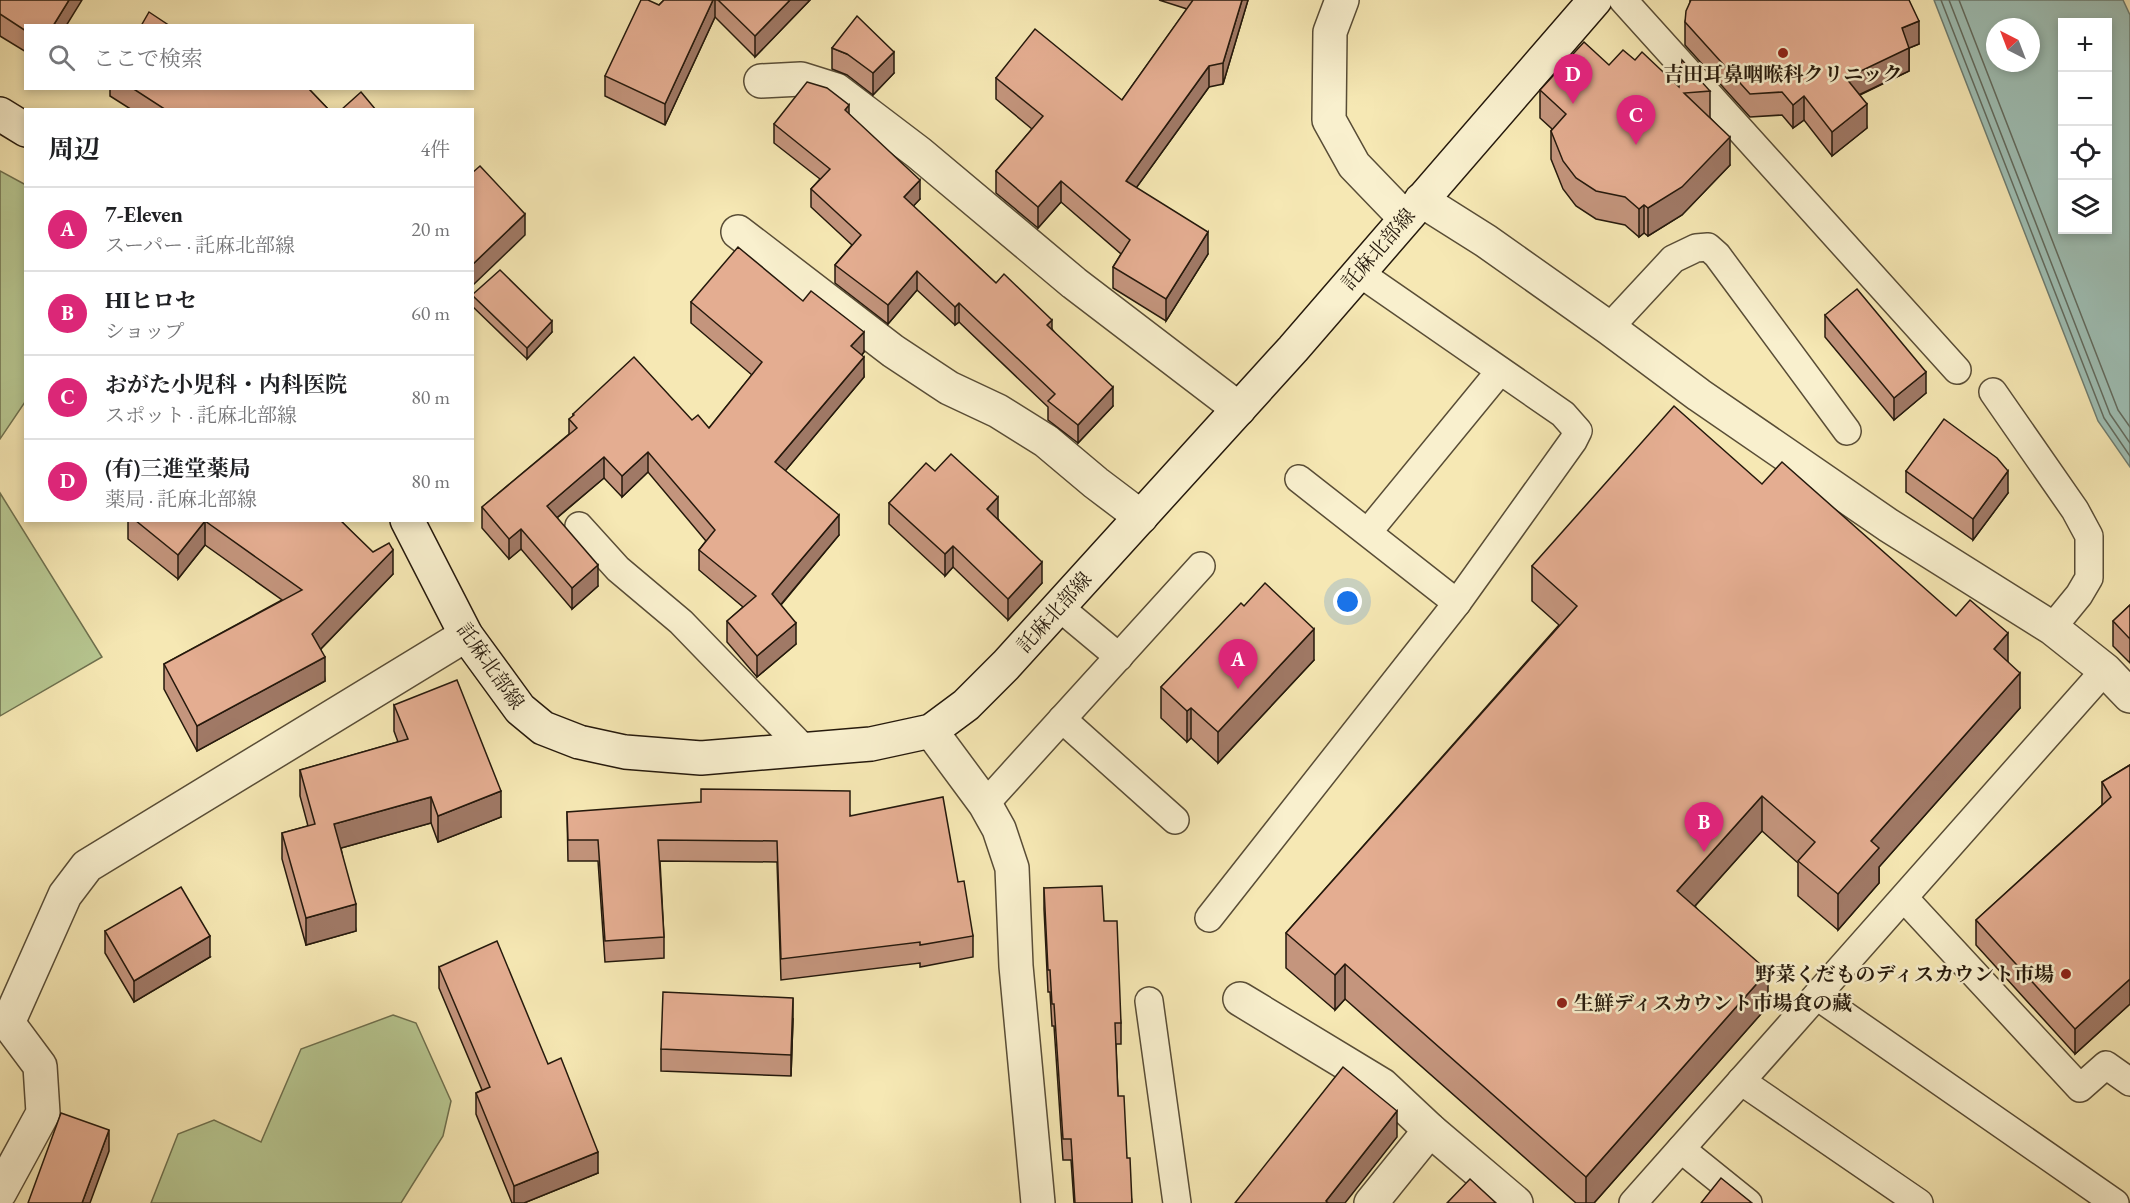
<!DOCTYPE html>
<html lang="ja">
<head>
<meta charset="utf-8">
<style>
  :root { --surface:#fff; --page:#f6f6f6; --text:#202124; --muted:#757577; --line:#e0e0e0; --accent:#db2777 }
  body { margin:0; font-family:"EB Garamond","Noto Serif JP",serif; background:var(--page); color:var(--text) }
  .controls { position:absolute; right:18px; top:18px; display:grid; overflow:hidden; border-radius:0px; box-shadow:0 3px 9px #0003 }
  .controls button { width:54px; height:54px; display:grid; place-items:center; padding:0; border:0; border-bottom:2px solid var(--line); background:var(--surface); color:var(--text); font:30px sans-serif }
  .compass { position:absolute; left:1986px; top:18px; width:54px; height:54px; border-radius:50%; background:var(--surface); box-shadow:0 3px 9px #0003; rotate:318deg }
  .you { position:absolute; left:1348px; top:602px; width:21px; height:21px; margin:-15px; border:4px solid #fff; border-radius:50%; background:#1a73e8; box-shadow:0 0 0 9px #1a73e833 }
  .badge { display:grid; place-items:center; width:39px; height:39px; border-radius:50%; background:var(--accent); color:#fff; font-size:20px; font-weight:700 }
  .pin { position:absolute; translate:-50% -50px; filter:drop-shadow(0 2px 3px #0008) }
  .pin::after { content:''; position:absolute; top:32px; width:21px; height:18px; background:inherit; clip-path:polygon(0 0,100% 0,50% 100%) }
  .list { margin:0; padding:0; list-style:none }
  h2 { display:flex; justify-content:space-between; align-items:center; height:78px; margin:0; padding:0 24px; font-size:26px }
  h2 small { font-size:20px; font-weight:400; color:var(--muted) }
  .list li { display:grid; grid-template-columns:39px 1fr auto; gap:18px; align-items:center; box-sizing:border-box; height:84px; padding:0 24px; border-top:2px solid var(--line) }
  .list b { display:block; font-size:22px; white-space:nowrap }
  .list p { margin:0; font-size:20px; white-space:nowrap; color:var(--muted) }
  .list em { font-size:20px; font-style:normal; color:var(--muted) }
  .icon { flex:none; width:33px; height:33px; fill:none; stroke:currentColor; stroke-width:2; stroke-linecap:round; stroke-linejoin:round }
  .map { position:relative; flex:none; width:2130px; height:1203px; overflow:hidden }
  .search { position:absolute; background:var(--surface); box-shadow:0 3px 9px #0003; left:24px; top:24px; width:450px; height:66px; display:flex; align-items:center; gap:15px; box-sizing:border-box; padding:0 21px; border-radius:0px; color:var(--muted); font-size:22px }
  .panel { position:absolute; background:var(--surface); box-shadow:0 3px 9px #0003; left:24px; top:108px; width:450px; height:414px; border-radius:0px }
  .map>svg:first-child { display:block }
</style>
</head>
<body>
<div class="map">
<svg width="2130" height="1203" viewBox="0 0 2130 1203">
  <rect width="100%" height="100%" fill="#f6e8b4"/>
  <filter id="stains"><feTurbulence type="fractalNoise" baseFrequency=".00333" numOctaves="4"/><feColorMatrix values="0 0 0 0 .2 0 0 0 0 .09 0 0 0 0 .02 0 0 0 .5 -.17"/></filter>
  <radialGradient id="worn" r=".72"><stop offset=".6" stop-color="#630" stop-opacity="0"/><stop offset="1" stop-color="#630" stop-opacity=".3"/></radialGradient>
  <g fill="#b7c791" stroke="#6e704e" stroke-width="1.5">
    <polygon points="0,171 26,185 25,402 0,439"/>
    <polygon points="0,493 102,657 0,716"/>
    <polygon points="393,1015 416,1023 451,1101 443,1136 401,1203 151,1203 178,1134 214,1120 261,1142 301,1049"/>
  </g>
  <path fill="#9ebfb5" stroke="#6e7d71" stroke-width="1.5" fill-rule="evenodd" d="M 1934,0 L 2123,0 L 2130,15 L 2130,467 L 2098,421 ZM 2062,22 L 2108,22 L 2108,230 L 2062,230 ZM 1995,27 L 2031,27 L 2031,63 L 1995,63 Z"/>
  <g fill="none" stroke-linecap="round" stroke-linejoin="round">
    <g stroke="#626c60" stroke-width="1.5">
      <polyline points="1941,0 2104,418 2130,456"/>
      <polyline points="1949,0 2110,414 2130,443"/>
      <polyline points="1959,0 2118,410 2130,427"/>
    </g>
    <g stroke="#594d36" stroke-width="30">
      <g id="service">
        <polyline points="1623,0 1957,370"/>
        <polyline points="1609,328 1673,259 1696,248 1708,247 1717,255 1847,431"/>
        <polyline points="1993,392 2075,510 2089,536 2089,578 2079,595 2052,628"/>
        <polyline points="1299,479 1457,603"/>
        <polyline points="579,526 618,569 681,622 803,748"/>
        <polyline points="1368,532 1500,371"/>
        <polyline points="1059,607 1119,657"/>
        <polyline points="1062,719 1175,820"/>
        <polyline points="985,804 1201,566"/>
        <polyline points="1904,898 2080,1088 2106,1065 2130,1082"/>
        <polyline points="1209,918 1457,603 1573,441 1578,431 1563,414 1358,272"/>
        <polyline points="1817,996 2115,1203"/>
        <polyline points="1149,1001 1177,1203"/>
        <polyline points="1741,1081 1919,1203"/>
        <polyline points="1681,1149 1748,1203"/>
        <polyline points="1633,1203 2105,670"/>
      </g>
    </g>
    <g stroke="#594d36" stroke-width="36">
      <g id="minor">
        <polyline points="761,81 801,79 836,90 919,153 1074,283 1239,409"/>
        <polyline points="1421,200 1486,241 1609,328 1699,395 1888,525 2052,628 2105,670 2130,696"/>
        <polyline points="738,232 893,351 949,388 998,411 1046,441 1096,483 1141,517"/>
        <polyline points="931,731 985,804 999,829 1012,868 1016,966 1038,1203"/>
        <polyline points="1240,999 1382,1085 1430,1130 1516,1203"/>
        <polyline points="8,1023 65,895 87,866 466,635"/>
        <polyline points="0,1192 43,1113 40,1066 8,1023"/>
        <polyline points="1371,1203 1430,1130"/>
      </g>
    </g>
    <g stroke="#594d36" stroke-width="36">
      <polyline id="tertiary" points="1342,0 1330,32 1329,120 1354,165 1405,218"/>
    </g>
    <g stroke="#25190c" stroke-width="36">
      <g id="secondary">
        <polyline points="0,114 26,130"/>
        <polyline points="407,520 466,635 520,709 543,728 579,742 625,752 701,758 871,744 931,731 966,705 1006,665 1293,349 1595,0"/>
      </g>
    </g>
    <use href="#service" stroke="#f9f0ce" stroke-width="27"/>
    <use href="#minor" stroke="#f9f0ce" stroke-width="33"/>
    <use href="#tertiary" stroke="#f9f0ce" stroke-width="33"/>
    <use href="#secondary" stroke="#f9f0ce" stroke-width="33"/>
  </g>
  <g fill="#c4957d" stroke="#25190c" stroke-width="1.5">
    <polygon points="0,0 26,26 26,52 0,36"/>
    <polygon points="664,0 810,0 755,57 715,17 665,125 605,96 605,76 659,5"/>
    <polygon points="1159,0 1248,0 1223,84 1209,87 1136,188 1208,254 1166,321 1113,288 1113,267 1121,254 1061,202 1038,228 996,193 996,171 1032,129 996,99 996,78 1122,100 1187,9"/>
    <polygon points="1690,0 1909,0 1919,44 1909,48 1909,71 1860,95 1867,128 1832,156 1804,120 1793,128 1782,115 1750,117 1685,45 1685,22 1690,2"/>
    <polygon points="832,48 894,73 873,95 847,75 832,69"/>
    <polygon points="1635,60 1679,87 1710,91 1710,118 1730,165 1682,215 1648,236 1644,233 1639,237 1625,225 1596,219 1576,206 1563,189 1551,159 1551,131 1552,129 1540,118 1540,90 1609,65"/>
    <polygon points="110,88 308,88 329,110 132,110 110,96"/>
    <polygon points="849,114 920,199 913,206 996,283 1052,329 1113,406 1078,443 1048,420 1048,407 959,322 955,325 917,290 888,324 835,283 835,265 852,245 811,207 811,189 820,179 774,143 774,124"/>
    <polygon points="472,295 552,332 527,359 472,306"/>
    <polygon points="691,302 864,352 862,355 864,377 785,471 839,535 781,605 796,644 757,677 727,642 727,621 743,607 699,570 699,550 706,541 648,472 622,497 604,478 557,518 598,586 572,609 521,549 509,559 482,528 482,507 569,434 569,419 573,416 573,414 692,420 709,428 752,375 691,323"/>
    <polygon points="1825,315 1926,393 1894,420 1825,337"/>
    <polygon points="935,471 998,519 997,519 1042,583 1008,620 953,567 945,576 889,524 889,503"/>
    <polygon points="1906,471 2008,493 1973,540 1906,492"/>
    <polygon points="1762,484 2008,662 2020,708 1879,867 1879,883 1838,930 1798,896 1798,863 1762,831 1695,906 1768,1006 1594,1203 1576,1203 1345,999 1335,1010 1286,968 1286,933 1559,625 1532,601 1532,566"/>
    <polygon points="128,520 340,520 393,574 321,649 325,681 197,751 164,689 164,664 282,600 205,545 178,579 128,539"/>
    <polygon points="2130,605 2130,663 2113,646 2113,621"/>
    <polygon points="1244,606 1314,660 1218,763 1191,738 1187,742 1161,718 1161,687"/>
    <polygon points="394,705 501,817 438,842 431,823 341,848 356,931 306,945 282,859 282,833 308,826 300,796 300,770 398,742 394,731"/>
    <polygon points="2130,765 2130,1004 2075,1054 1976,945 1976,920 2102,805 2102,782"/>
    <polygon points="567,812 850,815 958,882 973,936 973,957 920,967 920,963 781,980 777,862 660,861 664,937 664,958 605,962 598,861 568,861"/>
    <polygon points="1044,888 1104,921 1121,1023 1121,1044 1116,1044 1118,1096 1132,1203 1074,1203 1071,1160 1063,1160 1054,1026 1052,1026 1050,992 1048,992 1044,909"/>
    <polygon points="105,931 210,957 134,1002 105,953"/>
    <polygon points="439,967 548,1064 598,1173 524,1203 512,1203 476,1114 476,1093 482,1090 439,988"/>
    <polygon points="793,1019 791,1076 661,1071 661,1049"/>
  </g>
  <g fill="#a07966" stroke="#25190c" stroke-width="1.5">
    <polygon points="69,0 82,0 66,26 53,26"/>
    <polygon points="713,0 715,0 715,17 665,125 665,104"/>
    <polygon points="790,0 810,0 755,57 755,36"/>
    <polygon points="1242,0 1248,0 1223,84 1223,63"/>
    <polygon points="1919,21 1919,44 1909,48 1909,71 1846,101 1846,78 1902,28"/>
    <polygon points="894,52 894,73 873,95 873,73"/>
    <polygon points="1209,66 1209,87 1126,202 1126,181"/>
    <polygon points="1804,96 1804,120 1793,128 1793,105"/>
    <polygon points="1867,104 1867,128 1832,156 1832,132"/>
    <polygon points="849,105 849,124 845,110"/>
    <polygon points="1730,137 1730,165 1682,215 1648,236 1648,208"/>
    <polygon points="920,180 920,199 904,216 904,197"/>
    <polygon points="1061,181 1061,202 1038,228 1038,207"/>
    <polygon points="1644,205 1644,233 1639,237 1639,209"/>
    <polygon points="525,214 525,235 472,286 472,265"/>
    <polygon points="1208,232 1208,254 1166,321 1166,299"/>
    <polygon points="917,271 917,290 888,324 888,305"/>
    <polygon points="959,303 959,322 955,325 955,307"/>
    <polygon points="1052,320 1052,338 1047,325"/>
    <polygon points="552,321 552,332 527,359 527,348"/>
    <polygon points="864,332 864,352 851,367 851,346"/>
    <polygon points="864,357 864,377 775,483 775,462"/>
    <polygon points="1926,372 1926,393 1894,420 1894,398"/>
    <polygon points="1113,387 1113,406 1078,443 1078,425"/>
    <polygon points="648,452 648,472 622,497 622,476"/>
    <polygon points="604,457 604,478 547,526 547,506"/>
    <polygon points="2008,471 2008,493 1973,540 1973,519"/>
    <polygon points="998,497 998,519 987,531 987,509"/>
    <polygon points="839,515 839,535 772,615 772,594"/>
    <polygon points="205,521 205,545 178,579 178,555"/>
    <polygon points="521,529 521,549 509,559 509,539"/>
    <polygon points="953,546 953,567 945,576 945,554"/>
    <polygon points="393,550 393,574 312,658 312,634"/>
    <polygon points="1042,562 1042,583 1008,620 1008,599"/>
    <polygon points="598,565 598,586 572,609 572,588"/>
    <polygon points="796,623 796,644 757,677 757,656"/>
    <polygon points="1314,629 1314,660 1218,763 1218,732"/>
    <polygon points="2008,633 2008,668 1994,649"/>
    <polygon points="325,657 325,681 197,751 197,726"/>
    <polygon points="2020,673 2020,708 1879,867 1879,883 1838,930 1838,894 1871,841"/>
    <polygon points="1191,708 1191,738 1187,742 1187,711"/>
    <polygon points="501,791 501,817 438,842 438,816"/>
    <polygon points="1762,796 1762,831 1677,926 1677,891"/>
    <polygon points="431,797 431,823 334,850 334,824"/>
    <polygon points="356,904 356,931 306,945 306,918"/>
    <polygon points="210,936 210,957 134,1002 134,981"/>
    <polygon points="1345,964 1345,999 1335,1010 1335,975"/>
    <polygon points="1768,971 1768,1006 1594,1203 1586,1203 1586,1177"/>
    <polygon points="2130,979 2130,1004 2075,1054 2075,1029"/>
    <polygon points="793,998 793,1019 791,1076 791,1055"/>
    <polygon points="1397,1111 1397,1137 1345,1203 1326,1203 1326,1201"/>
    <polygon points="109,1130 109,1151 90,1203 82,1203"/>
    <polygon points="598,1152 598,1173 524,1203 514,1203 514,1186"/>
  </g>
  <g fill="#e4ad91" stroke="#25190c" stroke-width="1.5">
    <polygon points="0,0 69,0 53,26 26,26 26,31 0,14"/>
    <polygon points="641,0 648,0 659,5 664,0 713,0 665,104 605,76"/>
    <polygon points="718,0 790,0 755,36"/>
    <polygon points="1193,0 1242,0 1223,63 1209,66 1126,181 1208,232 1166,299 1113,267 1130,240 1061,181 1038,207 996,171 1043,116 996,78 1035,29 1122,100"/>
    <polygon points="1691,0 1909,0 1919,21 1902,28 1909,48 1846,78 1867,104 1832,132 1804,96 1793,105 1782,92 1750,94 1685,22 1686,11"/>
    <polygon points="149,12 170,26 141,26"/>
    <polygon points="857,16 894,52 873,73 847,54 832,48"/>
    <polygon points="1584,42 1609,65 1623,50 1635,60 1642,52 1679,87 1682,60 1710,91 1684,93 1730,137 1682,187 1648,208 1644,205 1639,209 1625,197 1596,191 1576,178 1563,161 1551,131 1566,114 1540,90"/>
    <polygon points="807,82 827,88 849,105 845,110 920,180 904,197 996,283 1004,274 1052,320 1047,325 1113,387 1078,425 1048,401 1055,394 959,303 955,307 917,271 888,305 835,265 861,235 811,189 830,169 774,124"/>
    <polygon points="132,88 308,88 329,110 166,110"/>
    <polygon points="361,92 376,110 341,110"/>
    <polygon points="480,166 525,214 472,265 472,173"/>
    <polygon points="738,247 803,301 811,291 864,332 851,346 864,357 775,462 839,515 772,594 796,623 757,656 727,621 756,596 699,550 715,530 648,452 622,476 604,457 547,506 598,565 572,588 521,529 509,539 482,507 577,428 569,419 574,415 573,414 634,357 692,420 698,415 709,428 762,362 691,302"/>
    <polygon points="500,270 552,321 527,348 472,295"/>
    <polygon points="1857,289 1926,372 1894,398 1825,315"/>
    <polygon points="1674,406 1762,484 1782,462 1956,616 1970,600 2008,633 1994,649 2020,673 1871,841 1879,848 1838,894 1798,861 1815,842 1762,796 1677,891 1768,971 1586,1177 1345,964 1335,975 1286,933 1577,606 1532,566"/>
    <polygon points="1944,419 1997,458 2008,471 1973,519 1906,471"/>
    <polygon points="951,454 998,497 987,509 1042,562 1008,599 953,546 945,554 889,503 926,463 935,471"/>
    <polygon points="135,520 340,520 373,552 389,543 393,550 312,634 325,657 197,726 164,664 302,590 205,521 178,555"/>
    <polygon points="1265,583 1314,629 1218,732 1191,708 1187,711 1161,687 1241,603 1244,606"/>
    <polygon points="2130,605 2130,639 2113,621"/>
    <polygon points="457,680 501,791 438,816 431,797 334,824 356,904 306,918 282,833 315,824 300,770 408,739 394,705"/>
    <polygon points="2130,765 2130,979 2075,1029 1976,920 2111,797 2102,782"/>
    <polygon points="701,789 850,791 850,816 943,797 958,882 964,881 973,936 920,945 920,942 781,959 777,841 658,840 664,937 605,941 598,840 568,840 567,812 701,802"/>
    <polygon points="1102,886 1104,921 1117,921 1121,1023 1115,1023 1118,1096 1124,1096 1127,1158 1130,1158 1132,1203 1075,1203 1071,1139 1063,1139 1054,1004 1052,1004 1050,970 1048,970 1044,888"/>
    <polygon points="181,887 210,936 134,981 105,931"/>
    <polygon points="497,941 548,1064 561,1058 598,1152 514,1186 476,1093 490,1087 439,967"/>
    <polygon points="663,992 793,998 791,1055 661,1049"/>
    <polygon points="1343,1067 1397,1111 1326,1201 1328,1203 1235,1203"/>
    <polygon points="61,1113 109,1130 82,1203 28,1203"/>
    <polygon points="1721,1178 1752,1203 1701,1203"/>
    <polygon points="1470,1179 1496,1203 1447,1203"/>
  </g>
  <g fill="#8f2418" stroke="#f9f0ce" stroke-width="2">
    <circle cx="1783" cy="53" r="6"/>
    <circle cx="2066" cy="974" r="6"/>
    <circle cx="1562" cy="1003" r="6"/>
  </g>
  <g text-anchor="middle" stroke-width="5" stroke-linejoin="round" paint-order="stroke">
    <g font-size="20" font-weight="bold" fill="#25190c" stroke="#f9f0ce">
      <text x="1783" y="81">吉田耳鼻咽喉科クリニック</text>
      <text x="2054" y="981" text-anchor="end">野菜くだものディスカウント市場</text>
      <text x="1574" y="1010" text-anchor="start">生鮮ディスカウント市場食の藏</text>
    </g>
    <g font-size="20" fill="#25190c" stroke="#f9f0ce">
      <text transform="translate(1378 249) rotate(-49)" y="7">託麻北部線</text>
      <text transform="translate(1054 612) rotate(-48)" y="7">託麻北部線</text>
      <text transform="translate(491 666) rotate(55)" y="7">託麻北部線</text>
    </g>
  </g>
  <rect width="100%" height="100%" filter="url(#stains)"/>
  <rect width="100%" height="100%" fill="url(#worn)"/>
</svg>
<div class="controls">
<button>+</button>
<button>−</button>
<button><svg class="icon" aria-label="locate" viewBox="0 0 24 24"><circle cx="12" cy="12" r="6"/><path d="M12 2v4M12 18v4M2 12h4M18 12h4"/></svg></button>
<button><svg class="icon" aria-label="layers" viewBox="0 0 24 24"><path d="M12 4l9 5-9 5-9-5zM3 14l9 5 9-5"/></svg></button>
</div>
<svg class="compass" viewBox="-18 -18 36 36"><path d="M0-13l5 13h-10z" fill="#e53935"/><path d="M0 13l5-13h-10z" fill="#757577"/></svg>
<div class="you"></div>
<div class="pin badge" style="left:1238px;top:689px">A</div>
<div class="pin badge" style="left:1704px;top:852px">B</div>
<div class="pin badge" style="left:1636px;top:145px">C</div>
<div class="pin badge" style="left:1573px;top:104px">D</div>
<div class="search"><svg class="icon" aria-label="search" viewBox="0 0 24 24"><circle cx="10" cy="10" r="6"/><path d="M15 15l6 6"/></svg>ここで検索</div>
<section class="panel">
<h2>周辺<small>4件</small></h2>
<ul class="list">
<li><span class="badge">A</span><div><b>7-Eleven</b><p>スーパー · 託麻北部線</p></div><em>20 m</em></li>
<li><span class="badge">B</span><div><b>HIヒロセ</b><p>ショップ</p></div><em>60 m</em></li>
<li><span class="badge">C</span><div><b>おがた小児科・内科医院</b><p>スポット · 託麻北部線</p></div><em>80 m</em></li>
<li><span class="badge">D</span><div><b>(有)三進堂薬局</b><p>薬局 · 託麻北部線</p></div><em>80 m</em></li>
</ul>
</section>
</div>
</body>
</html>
